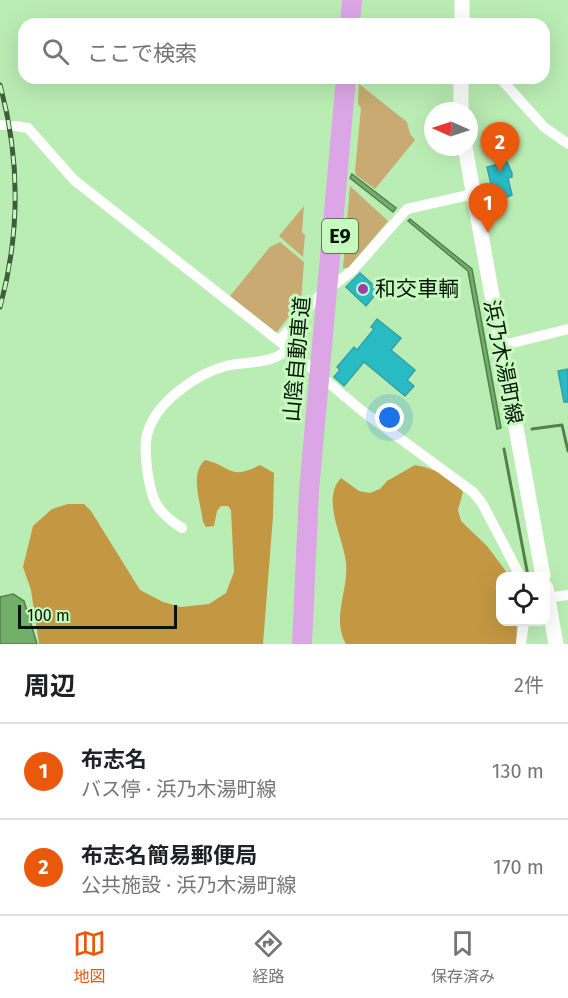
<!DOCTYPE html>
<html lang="ja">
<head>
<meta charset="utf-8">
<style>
  :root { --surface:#fff; --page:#f6f6f6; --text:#202124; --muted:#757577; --line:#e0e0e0; --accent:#ea580c }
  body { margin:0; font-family:"Fira Sans","Noto Sans JP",sans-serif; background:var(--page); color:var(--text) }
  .controls { position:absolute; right:18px; bottom:18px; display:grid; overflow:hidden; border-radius:12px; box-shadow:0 6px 24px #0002 }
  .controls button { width:54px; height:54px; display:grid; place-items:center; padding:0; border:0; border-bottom:2px solid var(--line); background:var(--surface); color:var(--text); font:30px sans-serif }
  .compass { position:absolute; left:424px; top:102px; width:54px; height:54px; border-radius:50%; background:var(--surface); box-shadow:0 6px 24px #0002; rotate:273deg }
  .scale { position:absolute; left:18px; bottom:15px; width:159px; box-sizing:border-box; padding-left:6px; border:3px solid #051704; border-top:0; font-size:16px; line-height:21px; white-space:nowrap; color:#051704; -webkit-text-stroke:4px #c7fabf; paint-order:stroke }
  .you { position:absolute; left:390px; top:418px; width:21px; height:21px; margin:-15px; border:4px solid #fff; border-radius:50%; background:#1a73e8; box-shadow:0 0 0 9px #1a73e833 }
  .badge { display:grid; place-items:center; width:39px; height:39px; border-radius:50%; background:var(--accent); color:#fff; font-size:20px; font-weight:700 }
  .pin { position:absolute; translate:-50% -50px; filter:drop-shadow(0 2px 3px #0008) }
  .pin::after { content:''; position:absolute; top:32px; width:21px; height:18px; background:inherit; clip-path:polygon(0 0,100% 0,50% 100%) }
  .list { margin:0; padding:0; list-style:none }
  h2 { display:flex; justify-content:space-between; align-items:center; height:78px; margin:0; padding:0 24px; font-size:26px }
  h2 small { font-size:20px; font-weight:400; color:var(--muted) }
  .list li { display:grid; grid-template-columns:39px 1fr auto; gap:18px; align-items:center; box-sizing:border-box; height:96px; padding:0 24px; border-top:2px solid var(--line) }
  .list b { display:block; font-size:22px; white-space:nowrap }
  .list p { margin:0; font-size:20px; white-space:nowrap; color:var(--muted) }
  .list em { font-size:20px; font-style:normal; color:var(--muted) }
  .icon { flex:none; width:33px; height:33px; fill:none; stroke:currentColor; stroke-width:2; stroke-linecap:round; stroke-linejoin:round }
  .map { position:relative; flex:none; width:568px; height:644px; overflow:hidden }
  .search { position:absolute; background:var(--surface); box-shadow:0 6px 24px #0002; left:18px; right:18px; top:18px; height:66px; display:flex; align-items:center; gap:15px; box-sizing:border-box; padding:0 21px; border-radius:18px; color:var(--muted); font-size:22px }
  .sheet { height:270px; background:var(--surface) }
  nav { display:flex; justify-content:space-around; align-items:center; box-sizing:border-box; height:84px; border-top:2px solid var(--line); background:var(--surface); font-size:16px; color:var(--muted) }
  nav a { display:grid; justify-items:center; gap:3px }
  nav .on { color:var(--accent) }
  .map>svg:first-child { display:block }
</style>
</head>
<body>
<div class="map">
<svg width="568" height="644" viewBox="0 0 568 644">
  <rect width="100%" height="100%" fill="#baedb3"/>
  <g fill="#c9aa72">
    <polygon points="359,84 407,122 410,134 415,140 375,189 356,175 355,171 361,108 358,104"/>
    <polygon points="350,186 388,221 348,268 343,268"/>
    <polygon points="304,206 302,232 305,235 303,257 279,236"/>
    <polygon points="280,242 304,262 301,301 277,332 271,331 230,296 270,247"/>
  </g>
  <g fill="#c49742">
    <path d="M 205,460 C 231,466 229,481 260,465 L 274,473 L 273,516 L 263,644 L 39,644 L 31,590 L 23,567 L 33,526 L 52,509 L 68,504 L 84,504 L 91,511 L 140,590 L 163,602 L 181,607 L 209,604 L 226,593 L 234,572 L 231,510 L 228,506 L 221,506 L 217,511 L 214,526 L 206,527 L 203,522 C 201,503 189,474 205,460 Z"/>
    <path d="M 415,465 C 434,468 451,477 463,492 L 458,510 L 461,521 L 487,546 L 508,574 L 508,576 L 500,576 L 500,584 L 496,585 C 495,598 500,608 500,622 L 517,622 L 516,644 L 346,644 C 331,617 349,591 346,562 C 343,537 321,499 341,478 L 359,491 L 370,493 L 380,489 L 387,481 Z"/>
  </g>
  <g fill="#73af6a" stroke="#52814b" stroke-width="1.5">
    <polygon points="352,174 396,208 393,212 350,178"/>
    <polygon points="410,219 472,269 501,428 497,429 468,271 408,221"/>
    <polygon points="13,594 24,601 37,644 0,644 0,597"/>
  </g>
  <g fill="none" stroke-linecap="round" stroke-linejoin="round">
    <g stroke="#52814b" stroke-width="3">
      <polyline points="532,429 562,425 568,451"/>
      <polyline points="504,449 528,576"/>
    </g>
  </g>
  <g fill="#29bbc4" stroke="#36a0a7" stroke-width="1.5">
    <polygon points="507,162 512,173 512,177 508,178 512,195 495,202 487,167"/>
    <polygon points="360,273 379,290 366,306 346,287"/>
    <polygon points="377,319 401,338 391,350 415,370 407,380 414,386 405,396 364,362 344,386 334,377 340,370 337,367 354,347 357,350 374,329 371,327"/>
    <polygon points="568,369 568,402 564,402 558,371"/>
  </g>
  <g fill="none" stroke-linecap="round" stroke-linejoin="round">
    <g stroke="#fff" stroke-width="10">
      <polyline points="500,78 544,127 568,144"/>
      <polyline points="0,125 4,125"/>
      <polyline points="15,126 28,128 74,180 279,341 361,410 473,492 482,503 520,576"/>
      <polyline points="279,341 316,299 353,270 407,209 473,194"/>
      <polyline points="500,346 568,329"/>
      <path d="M 182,528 C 155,511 151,499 147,468 C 146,456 144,443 148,432 C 156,402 198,373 226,366 C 247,361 269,365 287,350"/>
      <polyline points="546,598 568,595"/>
      <polyline points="521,644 524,622"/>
    </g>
    <g stroke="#fff" stroke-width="15">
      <polyline points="462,24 462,0"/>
      <polyline points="461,78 461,111"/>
      <polyline points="465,147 543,576"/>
      <polyline points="546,588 556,644"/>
    </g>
    <g stroke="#dca6e6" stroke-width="20">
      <polyline points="350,24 352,0"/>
      <polyline points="302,644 309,491 346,78"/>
    </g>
    <g stroke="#3f5c3c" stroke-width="5">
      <path id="rail" d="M 0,85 C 20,158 20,234 0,307"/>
    </g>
    <use href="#rail" stroke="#c7fabf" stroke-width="3" stroke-dasharray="9" stroke-linecap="butt"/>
  </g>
  <circle fill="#9a40ab" stroke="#c7fabf" stroke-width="2" cx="363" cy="289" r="6"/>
  <g text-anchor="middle" stroke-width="6" stroke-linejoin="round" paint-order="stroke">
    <rect fill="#c7fabf" stroke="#3f5b3c" stroke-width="1.5" x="322" y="219" width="36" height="34" rx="4.5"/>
    <g font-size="20" font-weight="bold" fill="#051704">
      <text x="340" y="243">E9</text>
    </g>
    <g font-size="21" fill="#051704" stroke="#c7fabf" text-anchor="start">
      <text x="375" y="296">和交車輌</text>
    </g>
    <g font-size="21" fill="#051704" stroke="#c7fabf">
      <text transform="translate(297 359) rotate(-85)" y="7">山陰自動車道</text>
      <text transform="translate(503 362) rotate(79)" y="7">浜乃木湯町線</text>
    </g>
  </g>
</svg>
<div class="controls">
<button><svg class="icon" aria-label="locate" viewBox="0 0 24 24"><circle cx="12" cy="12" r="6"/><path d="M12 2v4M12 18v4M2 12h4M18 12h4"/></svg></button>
</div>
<svg class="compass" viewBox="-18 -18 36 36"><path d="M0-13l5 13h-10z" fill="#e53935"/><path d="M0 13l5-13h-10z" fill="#757577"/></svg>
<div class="scale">100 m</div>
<div class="you"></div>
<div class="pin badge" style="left:488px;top:233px">1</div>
<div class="pin badge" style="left:500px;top:172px">2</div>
<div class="search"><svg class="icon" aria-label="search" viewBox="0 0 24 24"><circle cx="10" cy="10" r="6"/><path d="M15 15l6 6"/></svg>ここで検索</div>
</div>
<section class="sheet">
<h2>周辺<small>2件</small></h2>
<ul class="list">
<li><span class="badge">1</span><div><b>布志名</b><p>バス停 · 浜乃木湯町線</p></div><em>130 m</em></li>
<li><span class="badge">2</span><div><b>布志名簡易郵便局</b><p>公共施設 · 浜乃木湯町線</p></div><em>170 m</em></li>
</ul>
</section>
<nav>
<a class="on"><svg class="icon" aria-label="map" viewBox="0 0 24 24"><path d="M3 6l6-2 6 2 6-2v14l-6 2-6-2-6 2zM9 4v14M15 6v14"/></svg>地図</a>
<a><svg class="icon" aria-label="directions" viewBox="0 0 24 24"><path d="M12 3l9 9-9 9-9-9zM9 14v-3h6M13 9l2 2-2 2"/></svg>経路</a>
<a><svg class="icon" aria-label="saved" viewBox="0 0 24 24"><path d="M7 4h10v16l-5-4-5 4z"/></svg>保存済み</a>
</nav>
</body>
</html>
